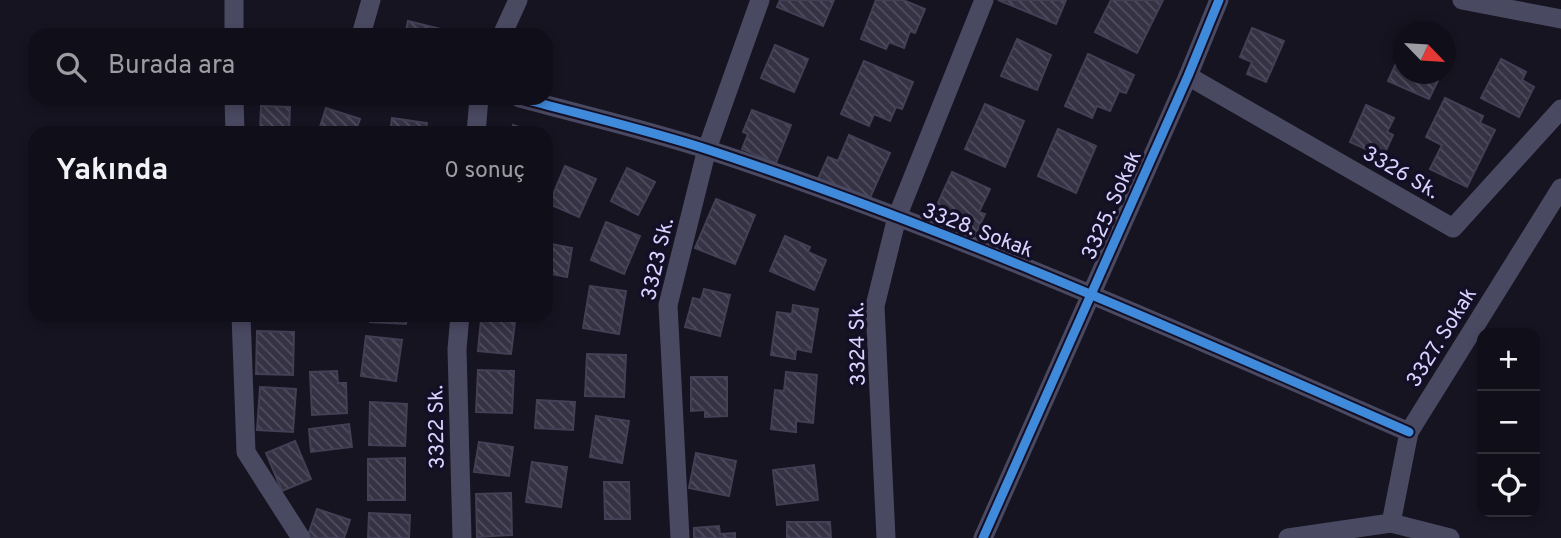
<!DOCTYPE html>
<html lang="tr">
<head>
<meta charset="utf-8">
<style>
  :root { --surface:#100f19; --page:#1e1d26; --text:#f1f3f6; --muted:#9c9ca2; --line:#302f38 }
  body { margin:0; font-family:Overpass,sans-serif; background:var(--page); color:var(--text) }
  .controls { position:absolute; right:21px; bottom:21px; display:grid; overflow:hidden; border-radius:14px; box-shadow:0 4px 10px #0003 }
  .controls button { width:63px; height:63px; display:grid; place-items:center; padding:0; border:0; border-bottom:2px solid var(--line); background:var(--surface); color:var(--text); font:35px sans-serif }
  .compass { position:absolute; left:1393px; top:21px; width:63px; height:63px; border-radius:50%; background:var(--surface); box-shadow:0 4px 10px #0003; rotate:115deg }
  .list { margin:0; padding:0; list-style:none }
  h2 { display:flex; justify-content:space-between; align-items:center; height:91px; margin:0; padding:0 28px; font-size:30px }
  h2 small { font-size:23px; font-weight:400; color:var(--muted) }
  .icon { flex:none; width:38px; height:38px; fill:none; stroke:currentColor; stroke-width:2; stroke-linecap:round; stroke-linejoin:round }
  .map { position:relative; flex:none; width:1561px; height:538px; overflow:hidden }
  .search { position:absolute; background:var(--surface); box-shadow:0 4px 10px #0003; left:28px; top:28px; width:525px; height:77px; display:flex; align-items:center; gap:18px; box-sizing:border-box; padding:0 24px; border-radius:21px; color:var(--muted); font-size:26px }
  .panel { position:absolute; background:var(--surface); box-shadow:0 4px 10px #0003; left:28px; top:126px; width:525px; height:196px; border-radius:21px }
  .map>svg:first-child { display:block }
</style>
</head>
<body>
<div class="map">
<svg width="1561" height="538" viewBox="0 0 1561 538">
  <defs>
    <pattern id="building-back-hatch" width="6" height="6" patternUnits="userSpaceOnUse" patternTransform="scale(1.75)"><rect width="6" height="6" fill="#343243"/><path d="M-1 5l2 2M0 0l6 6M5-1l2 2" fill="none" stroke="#514f5f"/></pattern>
  </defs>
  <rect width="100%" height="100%" fill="#161421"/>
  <g fill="url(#building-back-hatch)" stroke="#433f54" stroke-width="2">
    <polygon points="780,0 834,0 823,26 777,7"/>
    <polygon points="876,0 903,0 925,9 915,33 910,31 904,48 889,42 886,49 861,39"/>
    <polygon points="998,0 1066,0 1056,24"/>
    <polygon points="1111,0 1163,0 1137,53 1095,32"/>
    <polygon points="408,21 453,32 453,35 405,35"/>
    <polygon points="1252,28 1284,41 1266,82 1247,74 1252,62 1240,57"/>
    <polygon points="1017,39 1051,55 1037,90 1001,76"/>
    <polygon points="775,45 808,59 794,92 761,78"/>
    <polygon points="1404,46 1404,74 1441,74 1429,99 1388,81"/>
    <polygon points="1088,54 1134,75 1126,93 1119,91 1110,111 1097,106 1092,118 1065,106"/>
    <polygon points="1501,59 1526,72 1522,80 1534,87 1519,117 1481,98"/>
    <polygon points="864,61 913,82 902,109 896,107 890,121 874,114 869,126 841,114"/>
    <polygon points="1445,98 1483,116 1480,123 1495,130 1467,187 1430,169 1442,145 1426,137"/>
    <polygon points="985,104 1024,121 1005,167 965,149"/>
    <polygon points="1366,105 1394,118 1387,132 1393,135 1383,157 1350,142"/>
    <polygon points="261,106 290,107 289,133 260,133"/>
    <polygon points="326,108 360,119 355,133 318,133"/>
    <polygon points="752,110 791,125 776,163 742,149 748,134 743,132"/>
    <polygon points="392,118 427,123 425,133 390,133"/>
    <polygon points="513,125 537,133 510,133"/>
    <polygon points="1058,129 1096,146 1076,193 1038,176"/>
    <polygon points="849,135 890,153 869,200 818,179 828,157 838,161"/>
    <polygon points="565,166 596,179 579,217 549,204"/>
    <polygon points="627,168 655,182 638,215 611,201"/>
    <polygon points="952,172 990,189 979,212 985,214 975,235 932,216"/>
    <polygon points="716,199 755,215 735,264 695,248"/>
    <polygon points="606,222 640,236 624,274 591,260"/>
    <polygon points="785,236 810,247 808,252 826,260 814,290 770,271"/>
    <polygon points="546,243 572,248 567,277 546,273"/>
    <polygon points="590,286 626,291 619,334 583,328"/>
    <polygon points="704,289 730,295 720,336 685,327 693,298 701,300"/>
    <polygon points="793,305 818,309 811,352 796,349 795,359 771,355 777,312 792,314"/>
    <rect x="258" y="315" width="36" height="3"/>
    <polygon points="370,315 407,315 406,324 370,322"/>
    <polygon points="481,319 515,322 511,354 478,351"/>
    <polygon points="257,331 294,332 293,375 256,374"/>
    <polygon points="366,336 402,340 396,381 361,376"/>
    <polygon points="587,354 626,355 624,397 585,396"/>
    <polygon points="478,370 514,371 512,413 476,412"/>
    <polygon points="337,371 338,383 346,383 347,413 312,415 310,372"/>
    <polygon points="786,372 817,375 813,423 796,421 796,432 771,429 775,390 784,391"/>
    <polygon points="691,377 727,377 727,416 705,417 705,410 691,411"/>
    <polygon points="260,387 296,389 293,432 257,430"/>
    <polygon points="537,400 575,402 573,430 535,428"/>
    <polygon points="370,402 407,404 405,446 369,445"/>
    <polygon points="596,416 629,421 622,463 590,457"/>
    <polygon points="349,424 352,447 311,452 309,429"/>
    <polygon points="295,441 311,479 282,491 266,453"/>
    <polygon points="479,442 513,447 509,476 474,472"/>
    <polygon points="696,453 736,461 729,496 689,488"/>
    <polygon points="405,458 405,500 368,500 368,459"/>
    <polygon points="532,462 567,467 561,507 526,502"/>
    <polygon points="814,465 818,500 777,505 773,470"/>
    <polygon points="604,482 629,482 630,519 605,519"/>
    <polygon points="511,493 512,535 477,537 476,494"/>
    <polygon points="317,509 350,520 344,538 307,538"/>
    <polygon points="369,513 410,515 409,538 368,538"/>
    <polygon points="787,522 830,522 831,538 787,538"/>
    <polygon points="719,526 720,534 735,533 735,538 694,538 694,528"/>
  </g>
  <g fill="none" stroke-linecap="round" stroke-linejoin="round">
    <g stroke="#4a4962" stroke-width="19">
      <polyline points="1462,0 1561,19"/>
      <polyline points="234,35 234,0"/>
      <polyline points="361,35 371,0"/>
      <polyline points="502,35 518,0"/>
      <polyline points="1188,76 1453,228 1561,109"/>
      <polyline points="234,98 235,133"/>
      <path d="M 520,98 C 583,115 647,130 709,150 C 948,228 1178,331 1409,432"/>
      <polyline points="476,133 479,98"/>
      <polyline points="241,315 246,452 301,538"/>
      <polyline points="460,315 457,349 462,538"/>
      <polyline points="1391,523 1409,432 1561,188"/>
      <polyline points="680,538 668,305 707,149 760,0"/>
      <polyline points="886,538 875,306 897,217 984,0"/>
      <polyline points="983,538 1188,76 1219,0"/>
      <polyline points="1288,538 1391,523 1450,538"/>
    </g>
    <g stroke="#130f26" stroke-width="13">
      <g id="cycleway">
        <path d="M 520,98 C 583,115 647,130 709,150 C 948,228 1178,331 1409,432"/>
        <polyline points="983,538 1188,76 1219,0"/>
      </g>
    </g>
    <use href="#cycleway" stroke="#408adc" stroke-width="9"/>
  </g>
  <g text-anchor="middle" stroke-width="7" stroke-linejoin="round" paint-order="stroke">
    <g font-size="21" fill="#d9d4ff" stroke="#130f26">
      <text transform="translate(1401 172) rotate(30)" y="7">3326 Sk.</text>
      <text transform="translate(1111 205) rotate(-66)" y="7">3325. Sokak</text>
      <text transform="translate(978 230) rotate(21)" y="7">3328. Sokak</text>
      <text transform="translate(657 259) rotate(-77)" y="7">3323 Sk.</text>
      <text transform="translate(1441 337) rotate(-58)" y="7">3327. Sokak</text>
      <text transform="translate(857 344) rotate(-91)" y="7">3324 Sk.</text>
      <text transform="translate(436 427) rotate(-91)" y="7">3322 Sk.</text>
    </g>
  </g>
</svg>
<div class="controls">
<button>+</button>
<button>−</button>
<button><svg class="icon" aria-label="locate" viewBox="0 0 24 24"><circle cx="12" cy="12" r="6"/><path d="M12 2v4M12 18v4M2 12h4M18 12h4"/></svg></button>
</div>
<svg class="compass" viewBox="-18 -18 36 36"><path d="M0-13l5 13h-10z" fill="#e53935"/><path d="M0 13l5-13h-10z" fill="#9c9ca2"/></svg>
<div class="search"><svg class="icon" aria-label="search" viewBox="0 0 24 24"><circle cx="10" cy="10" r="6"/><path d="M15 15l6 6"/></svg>Burada ara</div>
<section class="panel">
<h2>Yakında<small>0 sonuç</small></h2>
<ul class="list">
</ul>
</section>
</div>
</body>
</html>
